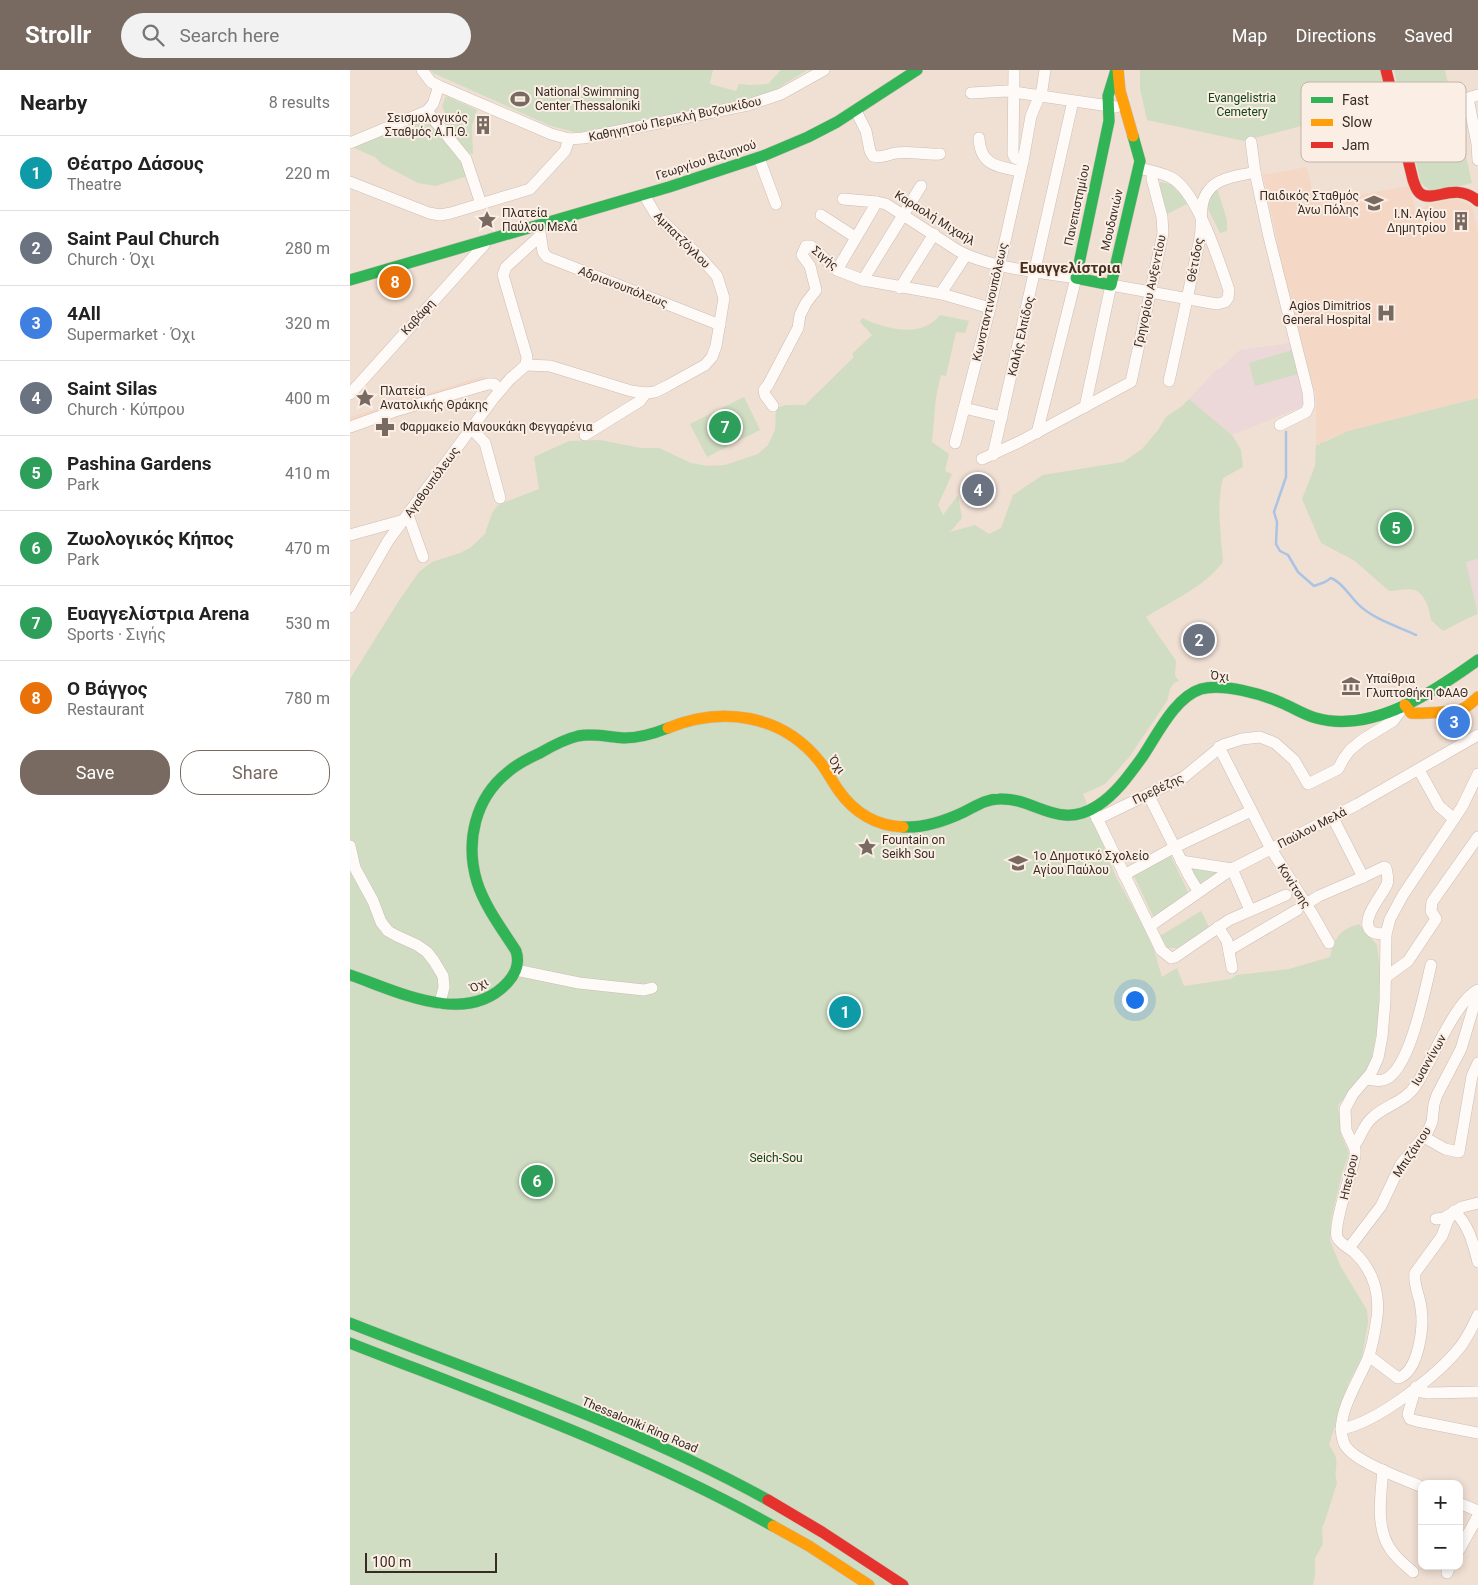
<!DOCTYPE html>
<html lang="en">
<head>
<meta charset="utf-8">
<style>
  :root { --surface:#fff; --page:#f2f2f2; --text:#222; --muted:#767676; --line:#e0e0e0; --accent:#786a61 }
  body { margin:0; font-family:Roboto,sans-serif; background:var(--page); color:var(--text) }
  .controls { position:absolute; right:15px; bottom:15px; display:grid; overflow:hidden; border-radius:10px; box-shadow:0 2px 8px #0003 }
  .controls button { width:45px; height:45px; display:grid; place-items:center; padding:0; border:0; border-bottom:1px solid var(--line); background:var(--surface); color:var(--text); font:25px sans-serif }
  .scale { position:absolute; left:15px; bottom:12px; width:132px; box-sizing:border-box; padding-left:5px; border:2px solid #372b23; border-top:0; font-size:14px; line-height:18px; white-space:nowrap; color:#372b23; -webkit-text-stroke:4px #fbeee5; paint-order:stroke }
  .you { position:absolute; left:784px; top:929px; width:18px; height:18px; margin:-12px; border:4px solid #fff; border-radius:50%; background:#1a73e8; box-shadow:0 0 0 8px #1a73e833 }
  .badge { display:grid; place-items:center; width:32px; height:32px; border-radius:50%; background:var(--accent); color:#fff; font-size:16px; font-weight:700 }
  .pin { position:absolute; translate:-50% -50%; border:2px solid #fff; box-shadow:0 1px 5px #0006 }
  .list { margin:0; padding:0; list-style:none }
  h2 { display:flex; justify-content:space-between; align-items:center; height:65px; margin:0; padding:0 20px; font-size:21px }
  h2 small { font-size:16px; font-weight:400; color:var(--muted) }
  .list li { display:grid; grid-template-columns:32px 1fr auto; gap:15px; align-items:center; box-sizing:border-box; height:75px; padding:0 20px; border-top:1px solid var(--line) }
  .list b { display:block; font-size:19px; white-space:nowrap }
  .list p { margin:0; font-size:16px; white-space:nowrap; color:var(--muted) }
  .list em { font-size:16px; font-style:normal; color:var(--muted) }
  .actions { display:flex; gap:10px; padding:15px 20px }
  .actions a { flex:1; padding:11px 0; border:1px solid var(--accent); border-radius:20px; text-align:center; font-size:18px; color:var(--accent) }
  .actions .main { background:var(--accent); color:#fff }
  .icon { flex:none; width:28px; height:28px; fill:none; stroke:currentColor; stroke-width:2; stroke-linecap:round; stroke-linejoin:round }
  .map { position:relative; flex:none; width:1128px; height:1515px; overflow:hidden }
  header { display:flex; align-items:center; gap:30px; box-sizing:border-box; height:70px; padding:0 25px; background:var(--accent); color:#fff }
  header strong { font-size:24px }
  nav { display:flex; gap:28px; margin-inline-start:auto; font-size:18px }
  .search { width:350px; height:45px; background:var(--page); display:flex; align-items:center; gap:12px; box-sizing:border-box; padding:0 18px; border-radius:28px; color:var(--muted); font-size:19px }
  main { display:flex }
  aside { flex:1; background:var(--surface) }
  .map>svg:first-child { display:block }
</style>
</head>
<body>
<header>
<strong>Strollr</strong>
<div class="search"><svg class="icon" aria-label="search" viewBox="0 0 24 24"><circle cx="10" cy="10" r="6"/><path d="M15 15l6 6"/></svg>Search here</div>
<nav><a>Map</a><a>Directions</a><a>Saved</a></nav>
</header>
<main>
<aside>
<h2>Nearby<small>8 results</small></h2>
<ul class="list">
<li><span class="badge" style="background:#0f9aa8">1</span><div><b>Θέατρο Δάσους</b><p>Theatre</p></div><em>220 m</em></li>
<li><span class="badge" style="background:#6b7280">2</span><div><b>Saint Paul Church</b><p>Church · Όχι</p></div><em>280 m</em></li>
<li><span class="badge" style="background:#3f7fe0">3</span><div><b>4All</b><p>Supermarket · Όχι</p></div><em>320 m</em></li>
<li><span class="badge" style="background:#6b7280">4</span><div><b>Saint Silas</b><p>Church · Κύπρου</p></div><em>400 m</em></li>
<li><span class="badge" style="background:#2e9e5b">5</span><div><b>Pashina Gardens</b><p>Park</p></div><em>410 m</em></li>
<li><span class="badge" style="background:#2e9e5b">6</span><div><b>Ζωολογικός Κήπος</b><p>Park</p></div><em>470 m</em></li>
<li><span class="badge" style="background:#2e9e5b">7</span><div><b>Ευαγγελίστρια Arena</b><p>Sports · Σιγής</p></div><em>530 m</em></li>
<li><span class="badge" style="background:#e8710a">8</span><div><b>Ο Βάγγος</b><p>Restaurant</p></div><em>780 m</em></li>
</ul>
<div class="actions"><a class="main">Save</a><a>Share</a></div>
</aside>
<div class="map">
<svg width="1128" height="1515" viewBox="0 0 1128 1515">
  <rect width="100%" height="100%" fill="#f0dfd3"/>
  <g fill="#f4d7c4">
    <polygon points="957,97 965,133 1059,116 1066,141 1076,136 1097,130 1108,129 1122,136 1128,164 1128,328 998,361 978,369 970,375 966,375 966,325 925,175 928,174 913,105"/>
    <polygon points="134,306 138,318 12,358 0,364 0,347"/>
  </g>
  <g fill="#ecd8d9">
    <polygon points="941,273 949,305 954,336 882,365 839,329 867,299 869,300 890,280"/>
    <polygon points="1128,489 1128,542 1116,492"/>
  </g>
  <g fill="#d0ddc2">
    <polygon points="81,0 363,0 360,12 360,14 386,21 389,14 400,15 418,14 431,0 457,0 422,22 406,27 233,63 224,62 201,56 83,3"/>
    <polygon points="790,0 1030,0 1038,33 894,71 797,50 790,19"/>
    <polygon points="1044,0 1095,0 1114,85 1116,87 1122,113 1083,123 1071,113"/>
    <polygon points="96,26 127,40 122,56 123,84 118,83 91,51 95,43 92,36"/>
    <polygon points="70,50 77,50 111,88 117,106 86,116 68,113 32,94 25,87 4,78 7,74"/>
    <polygon points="810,112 821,114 839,133 817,144 809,118"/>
    <polygon points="867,118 877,150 877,161 870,163 857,137 857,128"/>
    <path d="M 590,245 L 619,251 L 615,263 L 606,262 L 596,306 L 591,305 L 586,327 L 582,372 L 599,384 L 595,401 L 602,404 L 588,435 L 593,445 L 608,425 L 612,448 L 600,462 L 625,455 L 639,464 L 651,458 L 663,425 L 693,405 L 773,392 L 792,379 L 808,360 L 816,347 L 832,336 L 839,329 L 882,365 L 891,380 L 893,397 L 873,408 C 866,435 871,464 873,492 C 854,517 823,530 796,547 L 826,591 L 825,606 L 829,611 L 824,613 L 820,619 L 817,631 L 780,686 L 767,701 L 755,714 L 733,724 L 766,807 L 801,870 L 812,907 L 827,898 L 834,916 L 881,909 L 886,905 L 939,899 L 980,887 C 985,867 989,860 1009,854 L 1027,875 L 1031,909 L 1028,953 L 1020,998 L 988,1035 L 991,1065 L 999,1083 L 992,1104 L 981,1149 L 980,1171 L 991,1197 L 1017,1240 L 1018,1253 L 1012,1287 L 998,1314 L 979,1375 C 993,1394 982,1395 987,1413 L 974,1454 L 972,1457 L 973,1474 L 965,1488 L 965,1505 L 963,1515 L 0,1515 L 0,609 L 50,529 L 69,502 L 82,492 L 110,483 L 120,478 L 135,464 L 142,443 L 148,435 L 189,419 L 184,387 L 219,371 L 250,370 L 291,378 L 309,378 L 341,393 L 358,396 L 375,395 L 408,384 L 418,375 L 425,360 L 426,338 L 436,335 L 455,335 L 504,287 L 502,284 L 522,265 L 510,252 L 512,248 C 536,259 571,269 590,245 Z"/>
    <polygon points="942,280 948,304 905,316 899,293"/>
    <polygon points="394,327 410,360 357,387 340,354"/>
    <path d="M 1128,328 L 1128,489 L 1116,492 L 1128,544 C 1114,549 1106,555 1093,561 L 1081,550 C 1080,540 1075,523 1064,520 C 1057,518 1046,521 1039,521 L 1005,491 L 971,473 L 952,429 L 965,396 L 966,375 L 970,375 L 970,373 C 976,372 991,364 998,361 Z"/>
    <polygon points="820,784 838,822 804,848 783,804"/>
    <polygon points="839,795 869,801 849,814"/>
    <polygon points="851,841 859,857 827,878 818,878 810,866"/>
  </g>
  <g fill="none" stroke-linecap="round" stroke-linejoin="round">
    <path stroke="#a9c4e4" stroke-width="2.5" d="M 936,362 L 936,407 L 924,442 L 927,452 L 926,474 L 930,481 L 938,485 L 948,502 L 964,516 L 975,512 L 981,508 C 992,512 999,525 1007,533 C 1022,549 1047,556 1066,565"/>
    <g stroke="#cbbeb5" stroke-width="12">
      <g id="street">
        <polyline points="72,0 81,12 89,16 201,64 219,69 233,68 398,35 431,24 474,0"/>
        <polyline points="664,0 663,84 665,88 673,91"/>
        <polyline points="621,23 657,21 766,37"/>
        <polyline points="1128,25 1118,28 1127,74 1128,90"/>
        <polyline points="77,41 116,89 131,134"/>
        <path d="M 506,41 L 516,61 L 520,81 L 523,86 C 531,89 538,84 546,83 C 561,81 575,85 590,84"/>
        <path d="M 629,68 C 630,96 649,97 670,101"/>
        <polyline points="901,72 905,102 919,167 958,322 959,335 956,342 930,355"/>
        <polyline points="0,73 77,41 83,34 89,16"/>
        <polyline points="409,88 426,134"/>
        <polyline points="0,112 79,143 90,145 101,143 180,119 215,81 219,69"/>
        <path d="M 493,129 L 527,132 L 536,134 L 607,180 C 636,197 692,203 726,208 L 687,363"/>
        <polyline points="471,145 505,167"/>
        <polyline points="189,156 193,182 197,187 370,255"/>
        <polyline points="487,200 527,132"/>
        <polyline points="513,210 571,116"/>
        <polyline points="550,218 584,164"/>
        <polyline points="592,224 593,220 616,185"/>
        <polyline points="176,295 200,296 281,321 296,323 305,322 317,316 355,295 362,287 366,276 374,228 367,206 350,187 306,145 294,125"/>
        <polyline points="176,295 177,287 153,205 156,197 190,166"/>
        <path d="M 819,311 C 830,263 840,215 850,168 C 853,151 848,133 859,120 C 869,107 890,106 905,102"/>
        <polyline points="0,324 134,175 136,170"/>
        <polyline points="423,336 415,325 414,320 418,315 448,258 450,245 456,233 466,220 460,196 452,185 456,176 461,176 487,200 513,210 592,224 640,238"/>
        <path d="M 735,337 L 761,215 L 867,234 L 875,232 L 878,228 L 879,220 C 869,191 849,128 825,110 C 816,103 800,101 789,98"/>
        <polyline points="614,338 652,347"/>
        <polyline points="0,357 45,341 138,314 144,314 150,320"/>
        <polyline points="121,358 135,373 150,428"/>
        <polyline points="235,365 290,331 296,323"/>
        <polyline points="605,373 640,238 673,91 681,46 692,20 695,0"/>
        <polyline points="643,385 723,31"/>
        <polyline points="632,389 669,372 781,312 813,163 812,147 802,109 802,102"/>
        <polyline points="58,445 73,487"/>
        <polyline points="0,465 54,450"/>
        <polyline points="0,537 38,471 143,329 160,309 176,295"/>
        <polyline points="869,677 921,779 963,845 979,873"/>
        <polyline points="1069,700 1089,736 1104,749"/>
        <polyline points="798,724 839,806 848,821"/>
        <polyline points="745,744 811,880 821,888 825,887 879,850 936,825"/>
        <polyline points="983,748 1013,807"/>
        <polyline points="747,749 834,707 873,675 892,669 910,667 925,673 944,690 958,714 988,699 994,688 1000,680 1012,670 1043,651 1055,635"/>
        <polyline points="0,776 5,798 23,831 31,852 38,861 47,866 67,875 77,882 84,891 93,906 94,917 90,933"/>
        <polyline points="831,791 882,799 900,840"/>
        <polyline points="774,805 825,777 901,741"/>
        <path d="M 956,834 L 969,826 L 1013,807 L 1034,797 L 1036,798 C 1037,803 1039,809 1037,814 C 1033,825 1009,850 1021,861 C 1024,864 1031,864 1036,864"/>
        <polyline points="800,856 882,799 1008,734 1128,665"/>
        <polyline points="868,857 877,871 882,898"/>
        <polyline points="879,880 947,840"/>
        <polyline points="166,900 229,913 294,920 302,918"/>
        <polyline points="1036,907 1058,891 1086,849 1081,841 1082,832 1128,767"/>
        <path d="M 1017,1009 C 1024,1010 1030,1012 1036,1009 C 1060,998 1075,920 1081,895"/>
        <polyline points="1074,1067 1095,1079 1109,1082 1122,1006 1128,993"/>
        <path d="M 1004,1076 C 1011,1067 1013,1055 1023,1047 C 1036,1035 1055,1032 1066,1015 C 1081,993 1105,931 1128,920"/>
        <polyline points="1086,1149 1094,1148 1112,1137 1128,1133"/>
        <polyline points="999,1178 1031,1136 1051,1094 1077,1063 1082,1052 1084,1034 1087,1025 1111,979 1128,922"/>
        <path d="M 1019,1286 L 1048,1308 C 1069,1302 1074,1256 1071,1238 C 1070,1226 1063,1215 1065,1203 L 1092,1166 L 1098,1150 L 1104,1141 C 1119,1155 1123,1173 1128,1192"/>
        <polyline points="1128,1322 1078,1323 1072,1322 1066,1317 1058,1344 1060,1349 1067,1351 1128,1363"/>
        <path d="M 991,1359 C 1027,1353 1089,1304 1111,1276 C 1118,1266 1123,1256 1128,1245"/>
        <path d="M 1033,1400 C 1031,1425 1025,1458 1041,1480 C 1047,1489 1055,1495 1063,1502"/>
        <path d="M 1072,1417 C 1054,1409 1001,1391 994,1373 C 983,1347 1009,1311 1018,1288 C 1023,1275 1025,1260 1027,1247 C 1030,1222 1022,1199 1004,1182 C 999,1178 989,1173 987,1167 C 983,1155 1002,1101 1005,1086 L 1005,1079 L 996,1060 L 995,1039 L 1003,1024 L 1021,1003 L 1028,988 L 1032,967 L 1035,932 L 1036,864 L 1040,849 L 1053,825 L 1112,737 L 1128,704"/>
        <polyline points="1109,1433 1128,1441"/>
        <polyline points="1109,1480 1128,1446"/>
        <polyline points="1097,1503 1100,1496"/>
      </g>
    </g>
    <g stroke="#cbbeb5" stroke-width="12">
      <g id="fast">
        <polyline points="766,0 758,26 759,51 726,208 761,215 790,91 783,66"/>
        <polyline points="0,210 319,117 413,86 458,67 487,52 567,0"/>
        <path d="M 553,757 C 574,758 595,751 614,742 C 626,736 636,729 649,729 C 685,727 708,761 747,736 C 766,724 780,704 793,686 C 807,665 825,627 851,619 C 873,613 912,624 932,633 C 944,638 954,645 966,648 C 1023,664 1085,621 1128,590"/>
        <path d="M 0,905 C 47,921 117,958 158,912 C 166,903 170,893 166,881 C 152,859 135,837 127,812 C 115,772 125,728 158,702 C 167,694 179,688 190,683 C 202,676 215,669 228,666 C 243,663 258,667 274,668 C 289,668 303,664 318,658"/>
        <path d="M 0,1253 C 140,1308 286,1357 418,1430"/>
        <path d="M 0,1273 C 143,1329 289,1381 423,1456"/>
      </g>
    </g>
    <g stroke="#cbbeb5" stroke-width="12">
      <g id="slow">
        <polyline points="768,0 770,21 783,66"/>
        <path d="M 1055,635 L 1061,643 C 1068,644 1106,642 1112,639 C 1118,637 1123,631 1128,627"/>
        <path d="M 318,658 C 372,636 432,644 470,692 C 477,701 482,711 489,721 C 504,742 526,756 553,757"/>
        <polyline points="423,1456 459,1476 519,1515"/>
      </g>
    </g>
    <g stroke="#cbbeb5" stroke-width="12">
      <g id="jam">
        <path d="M 1036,0 L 1063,110 C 1065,115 1066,121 1071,124 C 1084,133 1105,111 1128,131"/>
        <polyline points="418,1430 472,1462 553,1515"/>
      </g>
    </g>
    <use href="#street" stroke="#fdfaf8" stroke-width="11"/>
    <use href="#fast" stroke="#30b455" stroke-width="11"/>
    <use href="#slow" stroke="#ff9f0a" stroke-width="11"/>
    <use href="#jam" stroke="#e5322d" stroke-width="11"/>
  </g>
  <defs>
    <g id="stadium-bare" transform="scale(1.5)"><path d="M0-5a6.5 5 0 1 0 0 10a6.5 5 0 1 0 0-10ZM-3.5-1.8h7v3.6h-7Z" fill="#786a61" stroke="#fbeee5" stroke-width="2.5" paint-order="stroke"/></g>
    <g id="building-bare" transform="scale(1.5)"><path d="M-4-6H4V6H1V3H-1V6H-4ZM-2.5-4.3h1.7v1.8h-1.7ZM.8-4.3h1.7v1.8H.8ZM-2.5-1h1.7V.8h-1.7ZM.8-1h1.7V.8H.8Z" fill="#786a61" stroke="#fbeee5" stroke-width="2.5" paint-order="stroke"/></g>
    <g id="school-bare" transform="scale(1.5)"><path d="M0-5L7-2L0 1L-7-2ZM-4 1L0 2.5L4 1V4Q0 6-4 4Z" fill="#786a61" stroke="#fbeee5" stroke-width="2.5" paint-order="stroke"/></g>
    <g id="sight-bare" transform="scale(1.5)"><path d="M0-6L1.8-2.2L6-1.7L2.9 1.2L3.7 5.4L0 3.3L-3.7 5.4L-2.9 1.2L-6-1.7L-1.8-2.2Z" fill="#786a61" stroke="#fbeee5" stroke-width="2.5" paint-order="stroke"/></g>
    <g id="hospital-bare" transform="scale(1.5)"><path d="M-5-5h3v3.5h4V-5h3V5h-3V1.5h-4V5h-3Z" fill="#786a61" stroke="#fbeee5" stroke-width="2.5" paint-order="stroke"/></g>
    <g id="pharmacy-bare" transform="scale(1.5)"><path d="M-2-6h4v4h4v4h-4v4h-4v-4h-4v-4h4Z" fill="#786a61" stroke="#fbeee5" stroke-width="2.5" paint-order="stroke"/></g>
    <g id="museum-bare" transform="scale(1.5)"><path d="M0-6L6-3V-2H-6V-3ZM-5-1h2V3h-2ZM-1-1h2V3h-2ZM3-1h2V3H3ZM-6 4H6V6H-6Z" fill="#786a61" stroke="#fbeee5" stroke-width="2.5" paint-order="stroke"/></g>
  </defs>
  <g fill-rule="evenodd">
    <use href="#stadium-bare" x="170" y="29"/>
    <use href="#building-bare" x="133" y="55"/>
    <use href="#school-bare" x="1024" y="133"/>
    <use href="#sight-bare" x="137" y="150"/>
    <use href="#building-bare" x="1111" y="151"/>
    <use href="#hospital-bare" x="1036" y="243"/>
    <use href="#sight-bare" x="15" y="328"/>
    <use href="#pharmacy-bare" x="35" y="357"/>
    <use href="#museum-bare" x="1001" y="616"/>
    <use href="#sight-bare" x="517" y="777"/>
    <use href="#school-bare" x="668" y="793"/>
  </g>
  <g text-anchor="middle" stroke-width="4" stroke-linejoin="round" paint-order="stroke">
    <g font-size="12" fill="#372b23" stroke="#fbeee5" text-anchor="start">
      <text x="185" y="26">National Swimming<tspan x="185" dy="14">Center Thessaloniki</tspan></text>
      <text x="118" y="52" text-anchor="end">Σεισμολογικός<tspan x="118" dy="14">Σταθμός Α.Π.Θ.</tspan></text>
      <text x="1009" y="130" text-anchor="end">Παιδικός Σταθμός<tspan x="1009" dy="14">Άνω Πόλης</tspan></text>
      <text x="152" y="147">Πλατεία<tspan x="152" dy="14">Παύλου Μελά</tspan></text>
      <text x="1096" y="148" text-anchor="end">Ι.Ν. Αγίου<tspan x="1096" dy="14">Δημητρίου</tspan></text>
      <text x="1021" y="240" text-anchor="end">Agios Dimitrios<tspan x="1021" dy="14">General Hospital</tspan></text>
      <text x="30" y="325">Πλατεία<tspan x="30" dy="14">Ανατολικής Θράκης</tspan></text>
      <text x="50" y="361">Φαρμακείο Μανουκάκη Φεγγαρένια</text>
      <text x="1016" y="613">Υπαίθρια<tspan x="1016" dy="14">Γλυπτοθήκη ΦΑΑΘ</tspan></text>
      <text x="532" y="774">Fountain on<tspan x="532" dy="14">Seikh Sou</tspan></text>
      <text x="683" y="790">1ο Δημοτικό Σχολείο<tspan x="683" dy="14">Αγίου Παύλου</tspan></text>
    </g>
    <g font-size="12" fill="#0f4516" stroke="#fbeee5">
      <text x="892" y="32">Evangelistria<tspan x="892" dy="14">Cemetery</tspan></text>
      <text x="426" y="1092">Seich-Sou</text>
    </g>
    <g font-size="12" fill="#372b23" stroke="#fbeee5">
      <text transform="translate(325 49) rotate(-12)" y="4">Καθηγητού Περικλή Βυζουκίδου</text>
      <text transform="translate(356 90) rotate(-18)" y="4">Γεωργίου Βιζυηνού</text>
      <text transform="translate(727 135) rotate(-78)" y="4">Πανεπιστημίου</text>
      <text transform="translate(585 148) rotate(32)" y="4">Καραολή Μιχαήλ</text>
      <text transform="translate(762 150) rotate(-77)" y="4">Μουδανιών</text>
      <text transform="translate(332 170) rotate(45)" y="4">Αμπατζόγλου</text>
      <text transform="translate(475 188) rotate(39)" y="4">Σιγής</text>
      <text transform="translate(845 190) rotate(-79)" y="4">Θέτιδος</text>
      <text transform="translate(273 217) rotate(21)" y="4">Αδριανουπόλεως</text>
      <text transform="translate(800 221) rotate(-78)" y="4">Γρηγορίου Αυξεντίου</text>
      <text transform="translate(640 232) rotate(-77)" y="4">Κωνσταντινουπόλεως</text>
      <text transform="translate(68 247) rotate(-48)" y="4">Καβάφη</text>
      <text transform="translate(671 266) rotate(-77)" y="4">Καλής Ελπίδος</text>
      <text transform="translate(82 412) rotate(-54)" y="4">Αγαθουπόλεως</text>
      <text transform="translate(870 606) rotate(4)" y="4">Όχι</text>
      <text transform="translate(487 695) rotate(55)" y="4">Όχι</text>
      <text transform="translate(808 719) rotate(-26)" y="4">Πρεβέζης</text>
      <text transform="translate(962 758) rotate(-27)" y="4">Παύλου Μελά</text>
      <text transform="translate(944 816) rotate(57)" y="4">Κονίτσης</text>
      <text transform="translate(129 915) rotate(-26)" y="4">Όχι</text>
      <text transform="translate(1079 990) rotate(-60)" y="4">Ιωαννίνων</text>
      <text transform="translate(1062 1082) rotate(-56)" y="4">Μπιζάνιου</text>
      <text transform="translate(999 1107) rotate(-77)" y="4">Ηπείρου</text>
      <text transform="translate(290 1355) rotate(23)" y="4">Thessaloniki Ring Road</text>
    </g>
    <g font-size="15" font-weight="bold" fill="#472f1e" stroke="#fbeee5">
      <text x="720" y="203">Ευαγγελίστρια</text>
    </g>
  </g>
  <rect x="951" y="12" width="165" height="80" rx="8" fill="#fbeee5" stroke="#c0b4ab" stroke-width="1"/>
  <rect x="961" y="27" width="22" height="6" fill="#30b455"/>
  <rect x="961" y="49" width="22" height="7" fill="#ff9f0a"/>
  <rect x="961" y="72" width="22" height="6" fill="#e5322d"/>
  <g font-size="14" fill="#372b23">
    <text x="992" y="35">Fast</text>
    <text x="992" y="57">Slow</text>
    <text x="992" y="80">Jam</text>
  </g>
</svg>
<div class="controls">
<button>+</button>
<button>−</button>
</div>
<div class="scale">100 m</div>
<div class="you"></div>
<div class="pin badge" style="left:495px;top:942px;background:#0f9aa8">1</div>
<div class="pin badge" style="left:849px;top:570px;background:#6b7280">2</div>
<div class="pin badge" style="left:1104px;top:652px;background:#3f7fe0">3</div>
<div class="pin badge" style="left:628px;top:420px;background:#6b7280">4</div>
<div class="pin badge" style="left:1046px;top:458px;background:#2e9e5b">5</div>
<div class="pin badge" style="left:187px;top:1111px;background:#2e9e5b">6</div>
<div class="pin badge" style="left:375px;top:357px;background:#2e9e5b">7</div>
<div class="pin badge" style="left:45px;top:212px;background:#e8710a">8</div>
</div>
</main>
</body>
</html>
